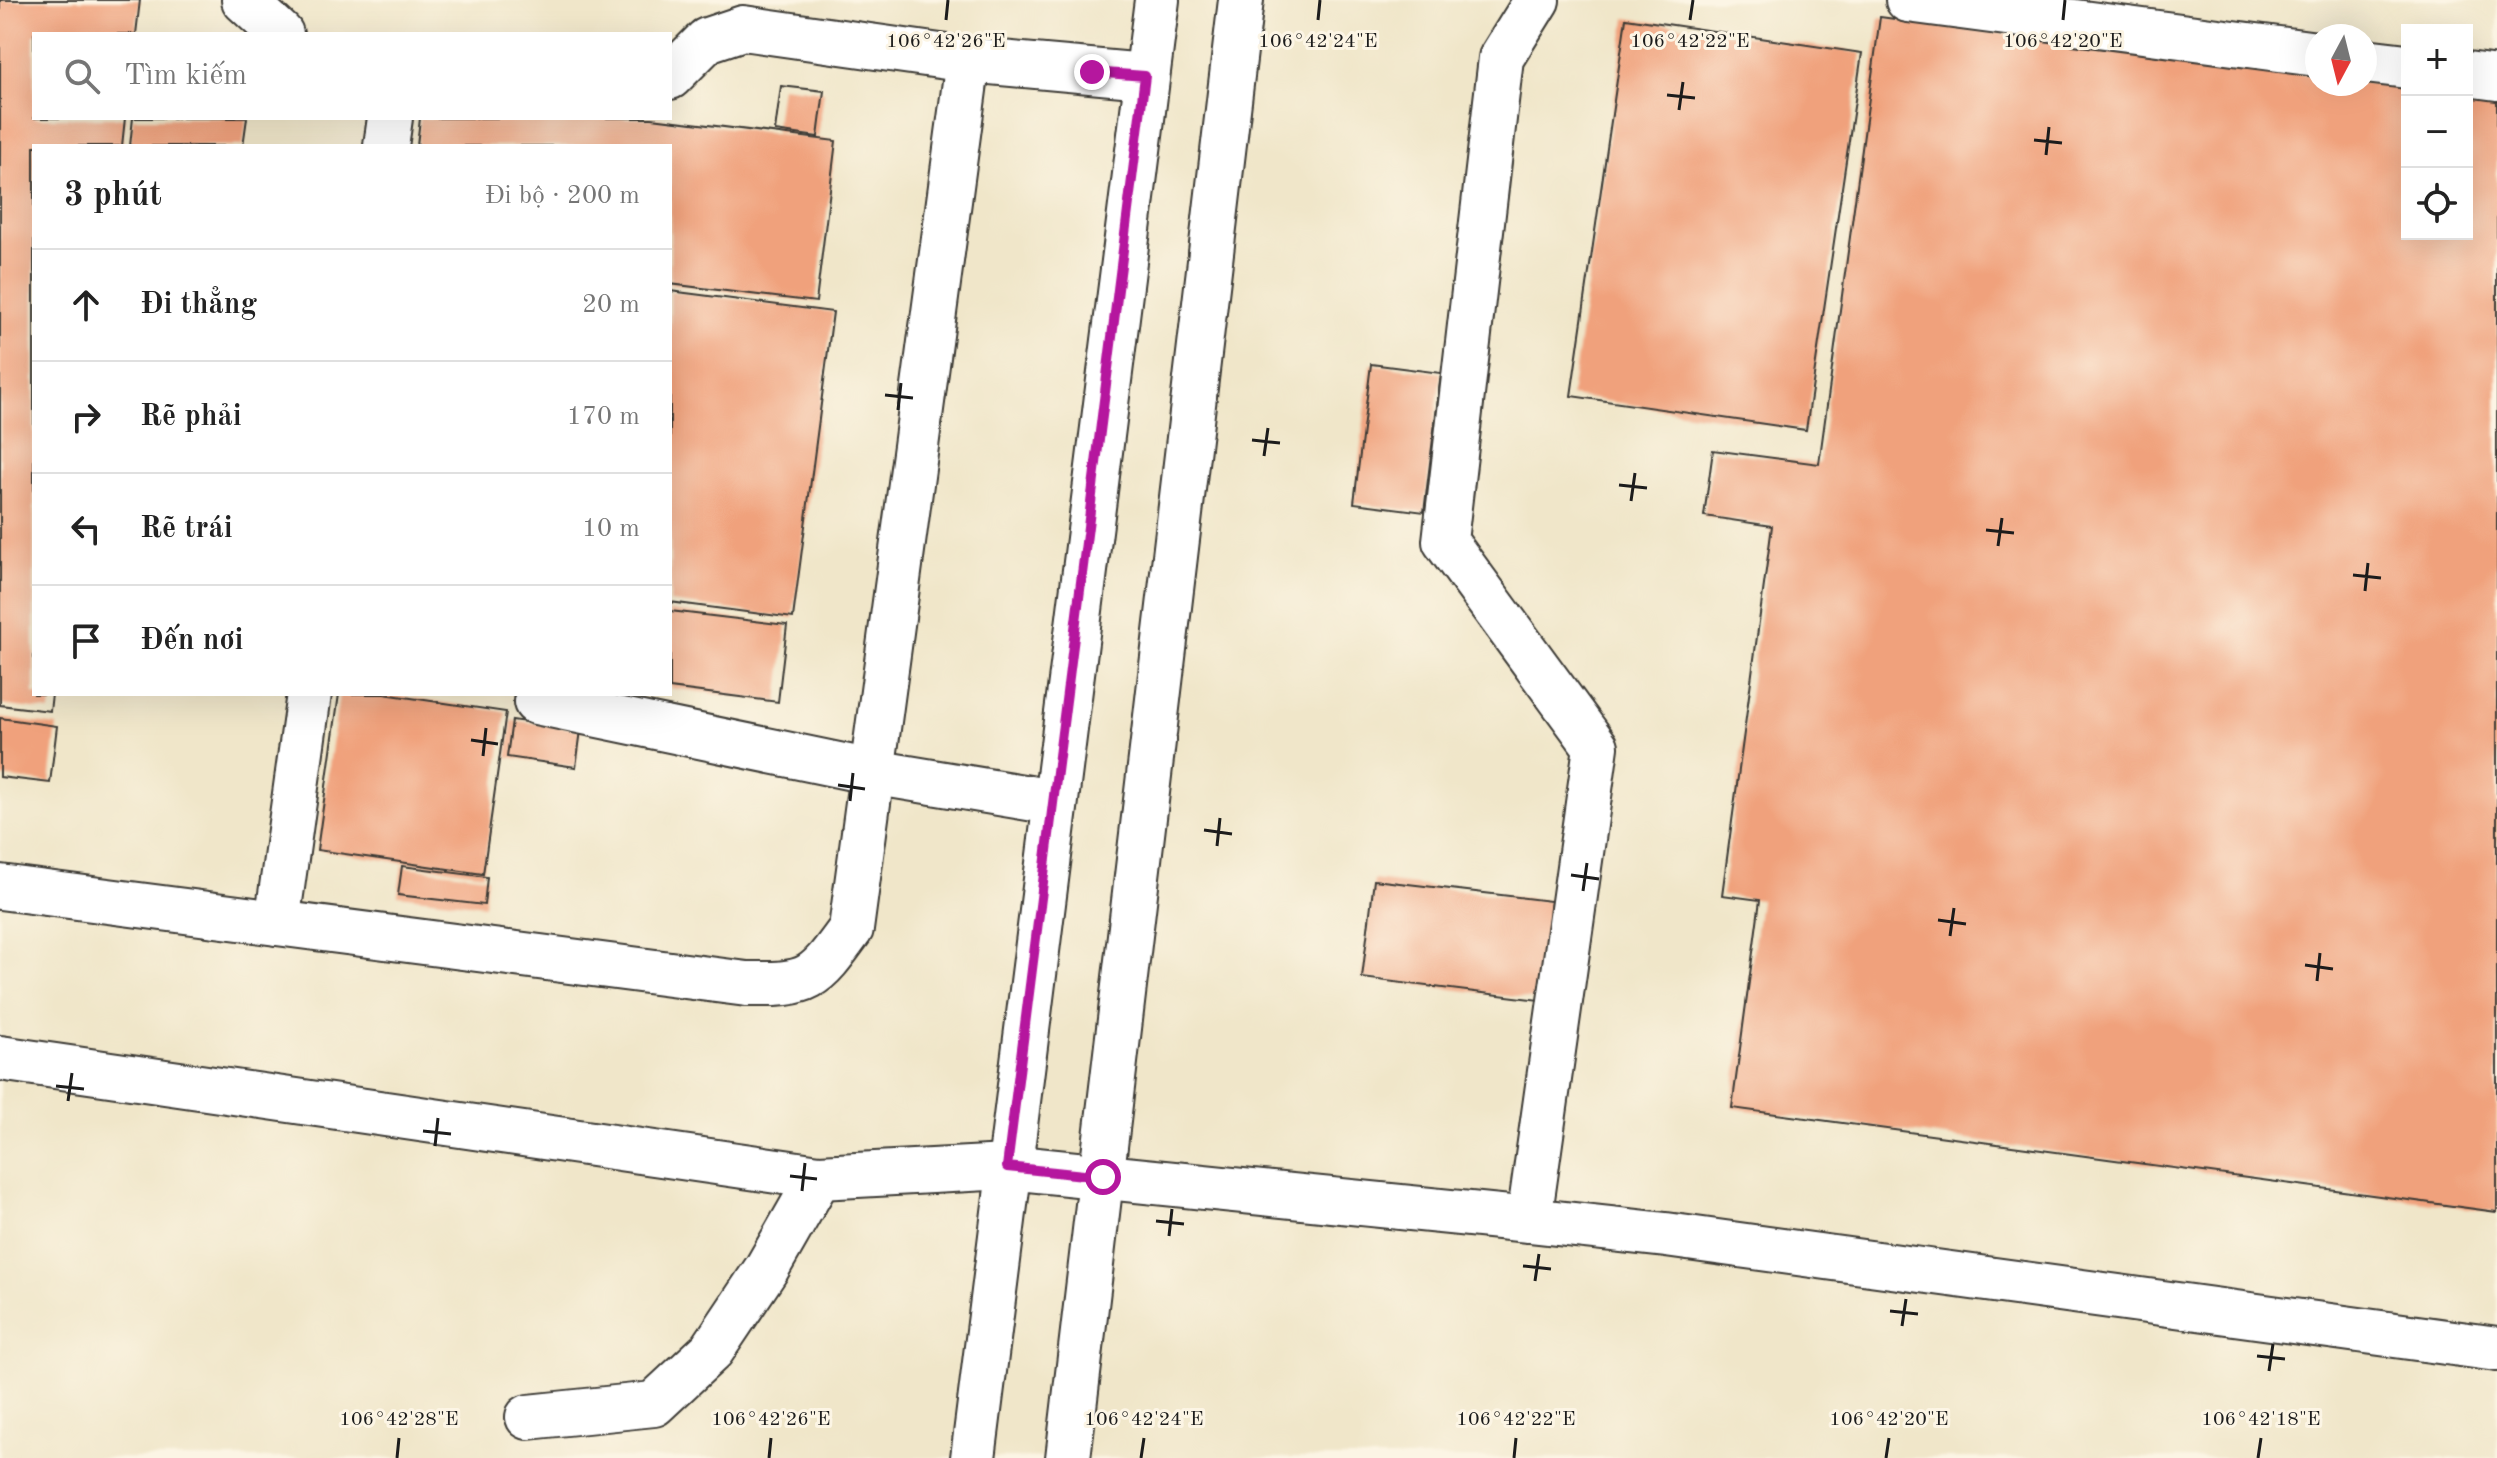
<!DOCTYPE html>
<html lang="vi">
<head>
<meta charset="utf-8">
<style>
  :root { --surface:#fff; --page:#f2f2f2; --text:#222; --muted:#767676; --line:#e0e0e0 }
  body { margin:0; font-family:"Old Standard TT",serif; background:var(--page); color:var(--text) }
  .controls { position:absolute; right:24px; top:24px; display:grid; overflow:hidden; border-radius:0px; box-shadow:0 8px 32px #0002 }
  .controls button { width:72px; height:72px; display:grid; place-items:center; padding:0; border:0; border-bottom:2px solid var(--line); background:var(--surface); color:var(--text); font:40px sans-serif }
  .compass { position:absolute; left:2305px; top:24px; width:72px; height:72px; border-radius:50%; background:var(--surface); box-shadow:0 8px 32px #0002; rotate:187deg }
  .stop { position:absolute; width:24px; height:24px; margin:-18px; border:6px solid #b5179e; border-radius:50%; background:#fff }
  .stop.end { background:#b5179e; border-color:#fff; box-shadow:0 2px 8px #0008 }
  .list { margin:0; padding:0; list-style:none }
  h2 { display:flex; justify-content:space-between; align-items:center; height:104px; margin:0; padding:0 32px; font-size:34px }
  h2 small { font-size:26px; font-weight:400; color:var(--muted) }
  .list li { display:grid; grid-template-columns:52px 1fr auto; gap:24px; align-items:center; box-sizing:border-box; height:112px; padding:0 32px; border-top:2px solid var(--line) }
  .list b { display:block; font-size:30px; white-space:nowrap }
  .list em { font-size:26px; font-style:normal; color:var(--muted) }
  .icon { flex:none; width:44px; height:44px; fill:none; stroke:currentColor; stroke-width:2; stroke-linecap:round; stroke-linejoin:round }
  .map { position:relative; flex:none; width:2497px; height:1458px; overflow:hidden }
  .search { position:absolute; background:var(--surface); box-shadow:0 8px 32px #0002; left:32px; top:32px; width:640px; height:88px; display:flex; align-items:center; gap:20px; box-sizing:border-box; padding:0 28px; border-radius:0px; color:var(--muted); font-size:30px }
  .panel { position:absolute; background:var(--surface); box-shadow:0 8px 32px #0002; left:32px; top:144px; width:640px; height:552px; border-radius:0px }
  .map>svg:first-child { display:block }
</style>
</head>
<body>
<div class="map">
<svg width="2497" height="1458" viewBox="0 0 2497 1458">
  <rect width="100%" height="100%" fill="#fcf5e5"/>
  <filter id="ink" filterUnits="userSpaceOnUse"><feTurbulence type="fractalNoise" baseFrequency=".0125" numOctaves="2"/><feDisplacementMap in="SourceGraphic" scale="16" xChannelSelector="R" yChannelSelector="G"/><feConvolveMatrix kernelMatrix="1 2 1 2 8 2 1 2 1" color-interpolation-filters="sRGB"/></filter>
  <filter id="wash" filterUnits="userSpaceOnUse"><feTurbulence type="fractalNoise" baseFrequency=".006" numOctaves="4" result="noise"/><feDisplacementMap in="SourceGraphic" scale="32" xChannelSelector="R" yChannelSelector="G"/><feGaussianBlur stdDeviation="1.8" result="paint"/><feColorMatrix in="noise" values="0 0 0 0 0 0 0 0 0 0 0 0 0 0 0 0 0 1.4 0 .05"/><feComposite in="paint" operator="in"/></filter>
  <g filter="url(#wash)">
    <rect width="100%" height="100%" fill="#f0e6c9"/>
    <g id="blocks">
      <g fill="#f0a17b">
        <polygon points="0,0 140,0 136,34 34,34 34,118 125,118 122,146 34,146 34,694 52,694 50,711 0,705"/>
        <polygon points="1880,17 2317,76 2317,84 2365,82 2407,88 2407,234 2467,234 2467,96 2497,100 2497,1212 1732,1108 1760,900 1722,895 1772,526 1704,516 1713,450 1819,464"/>
        <polygon points="1626,18 1862,53 1806,430 1571,396"/>
        <polygon points="781,86 824,91 818,137 775,131"/>
        <polygon points="133,118 247,118 243,146 130,146"/>
        <polygon points="420,118 652,118 836,141 816,302 670,284 670,146 417,146"/>
        <polygon points="670,291 833,312 793,618 670,602"/>
        <polygon points="1371,364 1441,373 1424,512 1354,503"/>
        <polygon points="670,611 787,625 778,702 670,688"/>
        <polygon points="339,694 384,694 506,712 483,874 317,850"/>
        <polygon points="0,718 57,726 50,783 0,777"/>
        <polygon points="512,720 581,730 576,767 507,757"/>
        <polygon points="402,866 487,877 484,905 398,895"/>
        <polygon points="1374,880 1551,901 1539,1000 1362,978"/>
      </g>
    </g>
  </g>
  <g filter="url(#ink)">
    <use href="#blocks" fill-opacity="0" stroke="#3c3a36" stroke-width="2"/>
    <g fill="none" stroke-linecap="round" stroke-linejoin="round">
      <g stroke="#3c3a36" stroke-width="48">
        <g id="minor">
          <polyline points="244,0 281,34"/>
          <polyline points="1908,0 2317,54"/>
          <polyline points="2365,61 2407,66"/>
          <polyline points="2467,74 2497,78"/>
          <polyline points="670,77 707,40 743,28 968,60 1145,76"/>
          <polyline points="386,146 390,118"/>
          <polyline points="536,702 872,772 1053,802"/>
          <path d="M 0,887 L 747,984 C 811,985 814,980 851,929 L 968,60"/>
          <polyline points="277,923 309,694"/>
          <polyline points="0,1058 819,1177 1007,1167 1529,1220 1596,747 1445,541 1501,58 1537,0"/>
          <polyline points="1529,1220 1666,1235 2497,1349"/>
          <polyline points="528,1417 654,1404 712,1350 767,1268 819,1177"/>
          <polyline points="973,1458 1157,0"/>
          <polyline points="1068,1458 1241,0"/>
        </g>
      </g>
      <use href="#minor" stroke="#fff" stroke-width="44"/>
    </g>
  </g>
  <g fill="none" stroke-linecap="round" stroke-linejoin="round" filter="url(#ink)">
    <polyline stroke="#b5179e" stroke-width="10" points="1092,72 1145,76 1007,1167 1103,1177"/>
  </g>
  <path fill="none" stroke="#1c1c1c" stroke-width="3" d="M 946,20 L 948,0M 1318,20 L 1320,0M 1690,20 L 1693,0M 2063,20 L 2065,0M 1667,95 L 1695,98M 1679,110 L 1683,82M 2034,140 L 2062,143M 2046,155 L 2049,127M 885,395 L 913,398M 898,410 L 901,383M 1252,440 L 1280,443M 1264,456 L 1268,428M 1619,485 L 1647,488M 1631,501 L 1635,473M 1986,530 L 2014,533M 1998,546 L 2002,518M 2353,575 L 2381,578M 2365,591 L 2368,563M 471,740 L 498,744M 483,756 L 486,728M 838,785 L 865,789M 850,801 L 853,773M 1204,830 L 1232,834M 1217,846 L 1220,818M 1571,875 L 1599,879M 1583,891 L 1587,863M 1938,920 L 1966,924M 1950,936 L 1954,908M 2305,965 L 2333,969M 2317,981 L 2320,953M 56,1086 L 84,1089M 68,1101 L 72,1073M 423,1131 L 451,1134M 435,1146 L 438,1118M 790,1176 L 817,1179M 802,1191 L 805,1163M 1156,1221 L 1184,1224M 1169,1236 L 1172,1209M 1523,1266 L 1551,1269M 1535,1281 L 1539,1254M 1890,1311 L 1918,1314M 1902,1326 L 1906,1299M 2257,1356 L 2285,1359M 2269,1371 L 2273,1344M 397,1458 L 399,1438M 769,1458 L 771,1438M 1141,1458 L 1144,1438M 1514,1458 L 1516,1438M 1886,1458 L 1889,1438M 2258,1458 L 2261,1438"/>
  <g font-size="20" text-anchor="middle" fill="#1c1c1c" stroke="#fcf5e5" stroke-width="6" stroke-linejoin="round" paint-order="stroke">
    <text x="946" y="47">106°42'26"E</text>
    <text x="1318" y="47">106°42'24"E</text>
    <text x="1690" y="47">106°42'22"E</text>
    <text x="2063" y="47">106°42'20"E</text>
    <text x="399" y="1425">106°42'28"E</text>
    <text x="771" y="1425">106°42'26"E</text>
    <text x="1144" y="1425">106°42'24"E</text>
    <text x="1516" y="1425">106°42'22"E</text>
    <text x="1889" y="1425">106°42'20"E</text>
    <text x="2261" y="1425">106°42'18"E</text>
  </g>
</svg>
<div class="controls">
<button>+</button>
<button>−</button>
<button><svg class="icon" aria-label="locate" viewBox="0 0 24 24"><circle cx="12" cy="12" r="6"/><path d="M12 2v4M12 18v4M2 12h4M18 12h4"/></svg></button>
</div>
<svg class="compass" viewBox="-18 -18 36 36"><path d="M0-13l5 13h-10z" fill="#e53935"/><path d="M0 13l5-13h-10z" fill="#767676"/></svg>
<div class="stop" style="left:1103px;top:1177px"></div>
<div class="stop end" style="left:1092px;top:72px"></div>
<div class="search"><svg class="icon" aria-label="search" viewBox="0 0 24 24"><circle cx="10" cy="10" r="6"/><path d="M15 15l6 6"/></svg>Tìm kiếm</div>
<section class="panel">
<h2>3 phút<small>Đi bộ · 200 m</small></h2>
<ul class="list">
<li><svg class="icon" aria-label="ahead" viewBox="0 0 24 24"><path d="M12 20V5M6 11l6-6 6 6"/></svg><div><b>Đi thẳng</b></div><em>20 m</em></li>
<li><svg class="icon" aria-label="right" viewBox="0 0 24 24"><path d="M7 20v-9h11M14 6l5 5-5 5"/></svg><div><b>Rẽ phải</b></div><em>170 m</em></li>
<li><svg class="icon" aria-label="left" viewBox="0 0 24 24"><path d="M17 20v-9H6M10 6l-5 5 5 5"/></svg><div><b>Rẽ trái</b></div><em>10 m</em></li>
<li><svg class="icon" aria-label="arrive" viewBox="0 0 24 24"><path d="M6 21V4h12l-3 4 3 4H6"/></svg><div><b>Đến nơi</b></div></li>
</ul>
</section>
</div>
</body>
</html>
